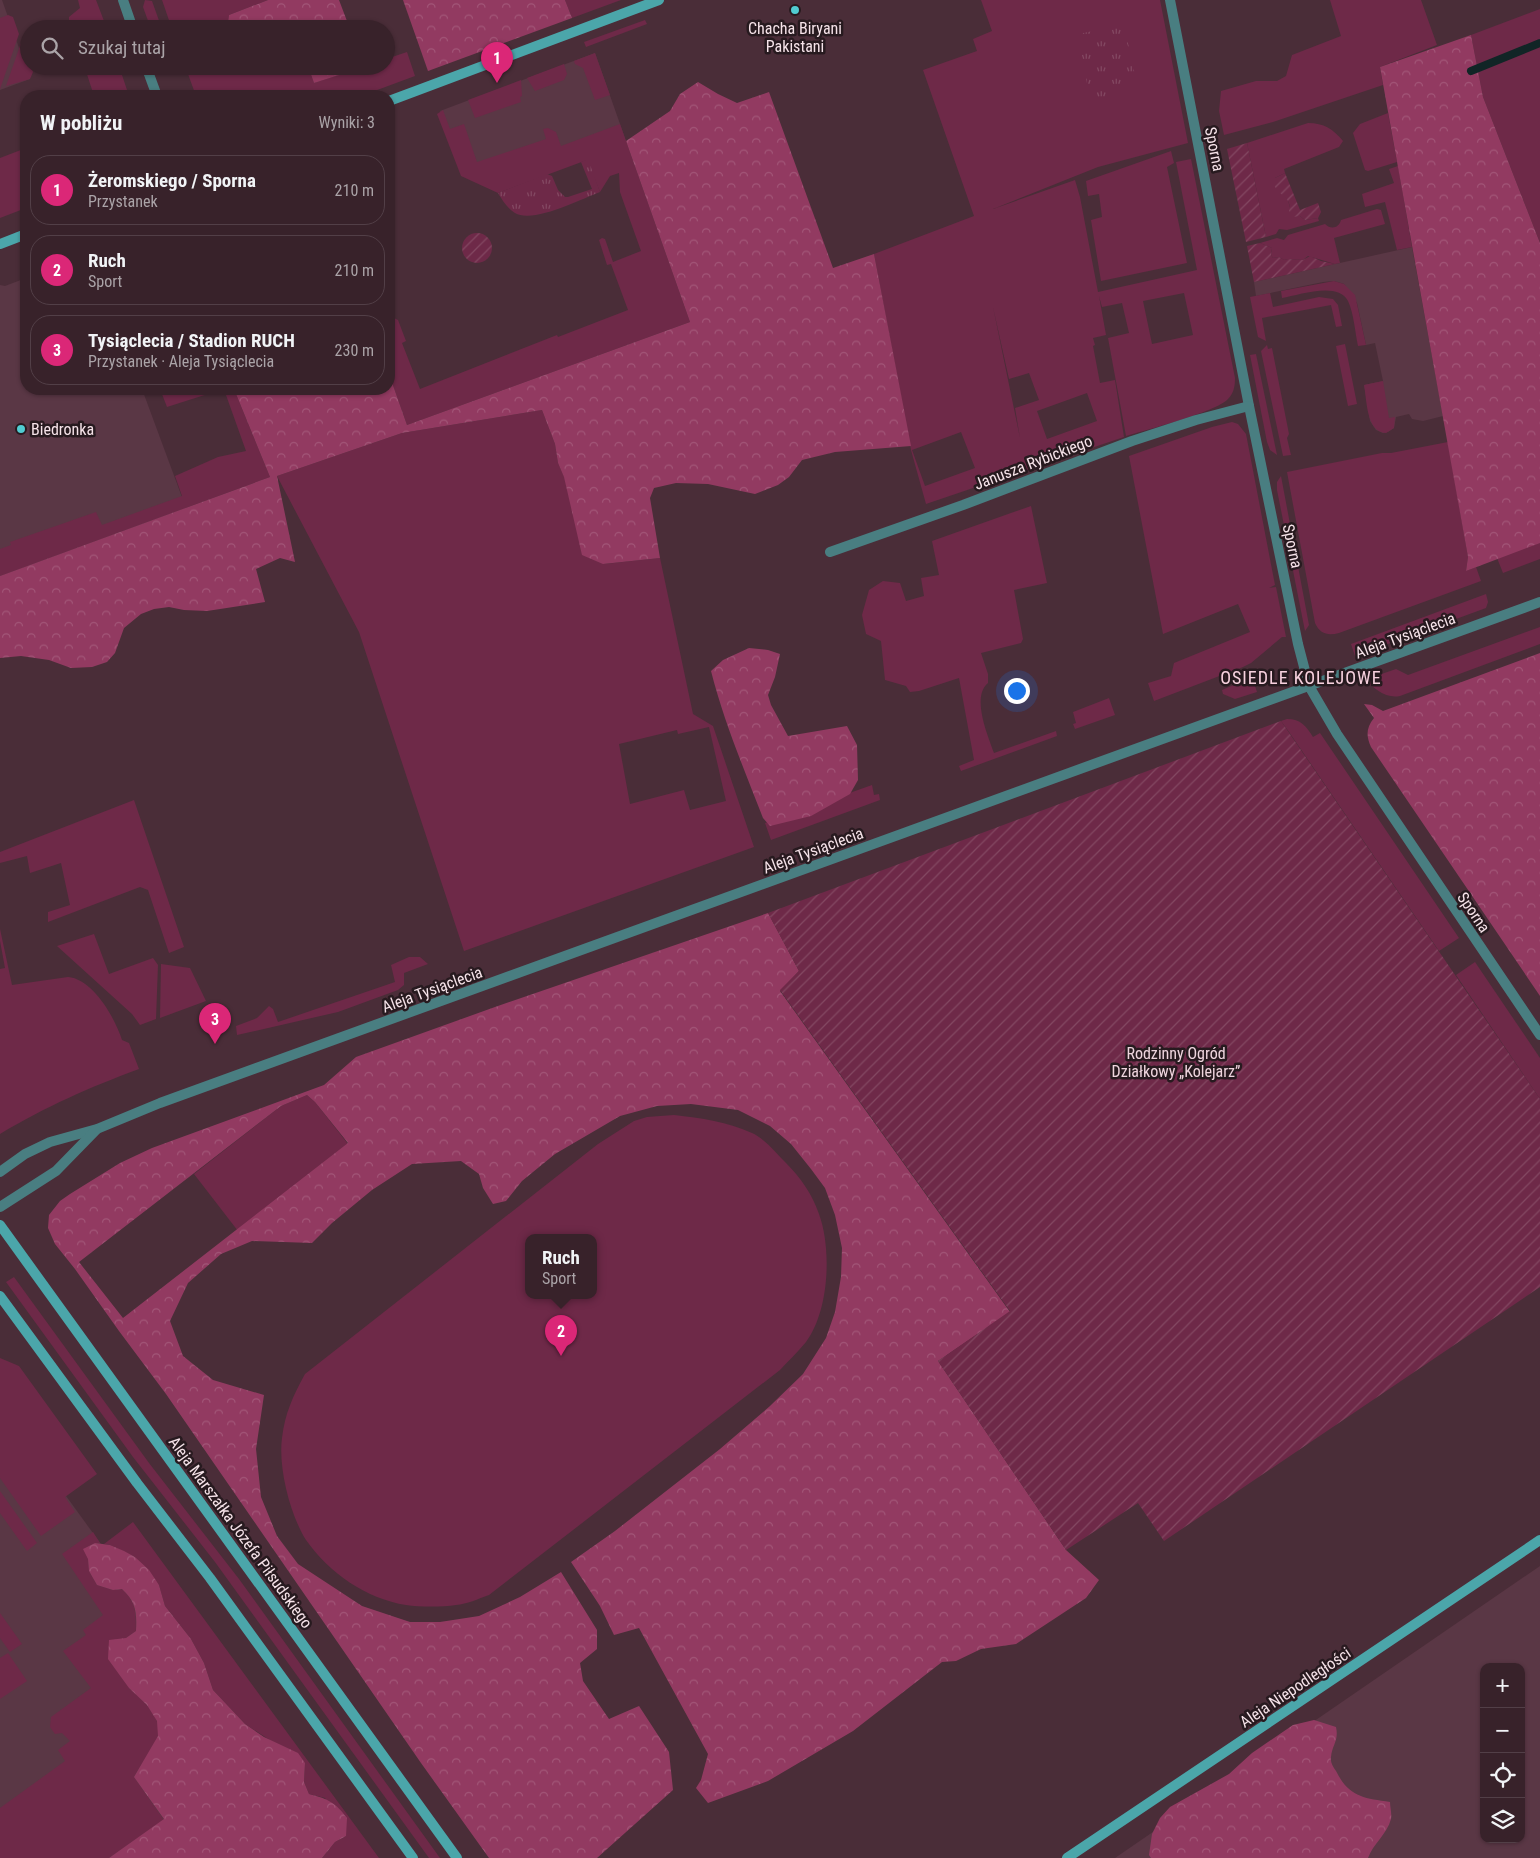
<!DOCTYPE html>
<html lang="pl">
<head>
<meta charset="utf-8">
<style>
  :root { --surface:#38222a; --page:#3f2a32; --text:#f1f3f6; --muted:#aba4a8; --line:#523f47; --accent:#db2777 }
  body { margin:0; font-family:"Roboto Condensed",sans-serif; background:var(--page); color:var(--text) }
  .controls { position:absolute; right:15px; bottom:15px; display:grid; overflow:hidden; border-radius:10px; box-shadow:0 1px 4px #0004 }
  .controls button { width:45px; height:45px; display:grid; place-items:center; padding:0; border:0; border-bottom:1px solid var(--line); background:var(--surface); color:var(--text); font:25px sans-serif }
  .you { position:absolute; left:1016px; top:690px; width:18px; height:18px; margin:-12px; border:4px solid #fff; border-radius:50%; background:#1a73e8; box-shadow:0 0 0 8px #1a73e833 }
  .badge { display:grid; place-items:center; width:32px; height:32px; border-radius:50%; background:var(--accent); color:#fff; font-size:16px; font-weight:700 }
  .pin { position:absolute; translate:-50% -41px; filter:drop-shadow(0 1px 2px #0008) }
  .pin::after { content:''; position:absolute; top:26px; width:18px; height:15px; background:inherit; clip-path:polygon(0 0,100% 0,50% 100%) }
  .popup { position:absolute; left:525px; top:1234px; width:72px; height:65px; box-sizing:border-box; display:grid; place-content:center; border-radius:10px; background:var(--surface); filter:drop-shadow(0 1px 4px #0005); font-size:16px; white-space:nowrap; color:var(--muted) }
  .popup b { font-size:19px; color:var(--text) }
  .popup::after { content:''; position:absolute; left:50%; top:100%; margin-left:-10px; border:10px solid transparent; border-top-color:var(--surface) }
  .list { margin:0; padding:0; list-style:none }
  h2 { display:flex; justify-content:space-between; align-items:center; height:65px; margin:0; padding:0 20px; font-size:21px }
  h2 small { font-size:16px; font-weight:400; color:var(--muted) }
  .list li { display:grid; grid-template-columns:32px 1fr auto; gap:15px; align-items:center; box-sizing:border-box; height:70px; margin:0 10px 10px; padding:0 10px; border:1px solid var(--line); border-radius:20px }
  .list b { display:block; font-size:19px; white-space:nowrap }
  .list p { margin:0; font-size:16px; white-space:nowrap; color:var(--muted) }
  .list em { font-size:16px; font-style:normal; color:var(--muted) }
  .icon { flex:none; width:28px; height:28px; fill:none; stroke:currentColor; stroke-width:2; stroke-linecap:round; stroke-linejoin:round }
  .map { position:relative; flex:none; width:1540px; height:1858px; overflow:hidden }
  .search { position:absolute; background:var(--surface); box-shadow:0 1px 4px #0004; left:20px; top:20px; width:375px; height:55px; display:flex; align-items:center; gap:12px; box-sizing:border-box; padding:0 18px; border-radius:28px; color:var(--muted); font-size:19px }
  .panel { position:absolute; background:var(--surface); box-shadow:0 1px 4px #0004; left:20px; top:90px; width:375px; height:305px; border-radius:20px }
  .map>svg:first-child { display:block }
</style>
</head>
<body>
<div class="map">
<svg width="1540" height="1858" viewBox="0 0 1540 1858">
  <defs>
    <pattern id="forest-crowns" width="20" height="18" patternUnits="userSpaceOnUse" patternTransform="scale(1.25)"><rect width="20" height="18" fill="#923a61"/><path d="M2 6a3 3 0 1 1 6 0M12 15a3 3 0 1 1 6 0" fill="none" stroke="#a25678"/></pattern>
    <pattern id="park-tufts" width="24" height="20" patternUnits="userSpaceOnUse" patternTransform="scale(1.25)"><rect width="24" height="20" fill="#6e2948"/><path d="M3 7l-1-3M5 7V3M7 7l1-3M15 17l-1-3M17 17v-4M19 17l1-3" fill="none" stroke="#834862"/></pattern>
    <pattern id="garden-furrows" width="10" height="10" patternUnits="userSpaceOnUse" patternTransform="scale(1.25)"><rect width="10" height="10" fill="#6e2948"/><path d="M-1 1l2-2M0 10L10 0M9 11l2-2" fill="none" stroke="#834862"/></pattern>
  </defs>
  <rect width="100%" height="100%" fill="#4a2d38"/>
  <g fill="#5a3745" fill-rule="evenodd">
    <polygon points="0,0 2,0 30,79 0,90"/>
    <polygon points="595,53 626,141 461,169 440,111"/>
    <polygon points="1412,247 1443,416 1423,421 1412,419 1409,414 1396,417 1394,428 1388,432 1383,433 1376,430 1370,421 1364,385 1383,381 1375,343 1366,345 1357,303 1344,284 1334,281 1323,282 1256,296 1254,282"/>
    <polygon points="26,278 26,389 142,389 186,508 0,576 0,285 5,286"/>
    <polygon points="0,1405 257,1759 109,1858 0,1858"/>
    <path d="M 1540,1566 L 1540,1858 L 1115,1858 ZM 1484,1667 L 1521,1667 L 1521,1839 L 1484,1839 Z"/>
  </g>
  <g fill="#6e2948" fill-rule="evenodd">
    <path d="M 78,0 L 96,0 L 104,21 C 94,31 79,30 69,21 L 69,17 L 80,8 Z"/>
    <polygon points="145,0 152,1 162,29 151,29 143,7"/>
    <polygon points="162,0 268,0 229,15 227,29 172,29"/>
    <polygon points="565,0 621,0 572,18"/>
    <path d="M 981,0 L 1160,0 L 1188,143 L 1098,167 L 993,209 L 1075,180 L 1080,197 L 1098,292 L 1197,270 L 1176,162 L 1191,159 L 1235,378 C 1235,386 1234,393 1228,399 C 1216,412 1146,430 1126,436 L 1108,338 L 1129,333 L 1122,303 L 1102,307 L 1099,296 L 1106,335 L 1093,338 L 1095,345 L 1093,346 L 1100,383 L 1115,380 L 1124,437 L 926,504 L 911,450 L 874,254 L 974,216 L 923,70 L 977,51 L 973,39 L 992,31 ZM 1184,293 L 1193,335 L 1152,344 L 1143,301 ZM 993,307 L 1009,379 L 1029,373 L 1039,400 L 1015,408 L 1020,438 ZM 1087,393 L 1097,421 L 1047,439 L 1037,411 ZM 961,432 L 975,468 L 925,486 L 912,450 Z"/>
    <polygon points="1330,0 1421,0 1437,45 1380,67 1383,85 1273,122 1224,135 1219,111 1221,91 1256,81 1277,81 1286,76 1292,55 1341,36"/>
    <polygon points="1540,9 1540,243 1483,97 1471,35"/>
    <polygon points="8,15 13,17 19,34 0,89 0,18"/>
    <polygon points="645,20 647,24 586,47 584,42"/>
    <polygon points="22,40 29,60 29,66 31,66 33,72 30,79 6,86"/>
    <polygon points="407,52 415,76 361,96 196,96 188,74 203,66 308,66 314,83 365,66 386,66 386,59"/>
    <polygon points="595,53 610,95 595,100 583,68 575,64 574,61"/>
    <polygon points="564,64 567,74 564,80 535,91 527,78"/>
    <polygon points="91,66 119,66 129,96 94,96 85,68"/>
    <polygon points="521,80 522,96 520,97 521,102 475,118 468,100"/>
    <polygon points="443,110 450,129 464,124 477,162 546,139 543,129 548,128 556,132 561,146 620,124 690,322 407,425 389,374 389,303 394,318 398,320 406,341 402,343 420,389 557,335 558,337 628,310 611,264 607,265 599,240 602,238 605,239 613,262 641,251 620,192 619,173 610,176 600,192 587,160 498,193 461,176 437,114"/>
    <polygon points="1388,113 1397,162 1368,171 1365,170 1353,133 1360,124"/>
    <path d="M 1308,123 C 1324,123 1333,129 1343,141 L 1339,147 L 1284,169 L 1285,173 L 1275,178 L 1283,194 L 1288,200 L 1290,208 L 1305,220 L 1318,218 L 1319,221 L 1287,230 L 1279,229 L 1276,234 L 1266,237 L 1247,143 Z"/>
    <polygon points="26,148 26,208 0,218 0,158"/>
    <polygon points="1171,151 1174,163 1167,167 1187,263 1101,281 1091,220 1102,217 1099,194 1088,196 1086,181"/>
    <polygon points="1398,166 1412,247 1397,250 1385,202 1365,207 1362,194 1394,183 1389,169"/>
    <path d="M 1377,209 L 1381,210 L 1385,224 L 1334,238 L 1340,263 L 1335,264 L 1308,256 L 1303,260 L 1288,259 L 1284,260 L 1279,257 L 1273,258 L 1271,255 L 1272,248 L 1260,243 L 1277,238 L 1284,240 L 1288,235 L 1325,224 C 1331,230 1339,228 1341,220 Z"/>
    <path d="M 1334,281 L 1344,284 L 1355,295 L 1366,345 L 1358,346 C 1355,332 1354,314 1348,301 C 1338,281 1299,295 1282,298 L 1281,291 Z"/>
    <polygon points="1270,293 1273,307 1319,297 1333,299 1338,305 1342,326 1336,327 1331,305 1262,318 1266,341 1258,337 1250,297"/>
    <polygon points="1345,344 1357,404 1348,406 1336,346"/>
    <polygon points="1267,345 1268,349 1272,348 1289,434 1287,438 1291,455 1283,456 1261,351"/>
    <polygon points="1256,354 1277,455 1270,450 1267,442 1250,355"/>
    <path d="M 1383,381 L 1389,418 L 1395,417 L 1394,428 L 1386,433 C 1366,432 1367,400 1364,385 Z"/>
    <polygon points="160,389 234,389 270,477 0,576 0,549 11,545 10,542 96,512 102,525 182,496 175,476 218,457 246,451 226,395 211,393 167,407"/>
    <path d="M 542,410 L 555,444 L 558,463 L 604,564 L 660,558 L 693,714 L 713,726 L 754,847 L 464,951 L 359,632 L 277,476 L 402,433 ZM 709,727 L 726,801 L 690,810 L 684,790 L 630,804 L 619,744 L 677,730 L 678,734 Z"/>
    <polygon points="1232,422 1238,424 1246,434 1275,585 1269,588 1276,587 1286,637 1282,637 1251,663 1243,667 1154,701 1148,683 1171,676 1174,663 1250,632 1238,604 1163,634 1129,456 1212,427"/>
    <path d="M 1448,442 L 1468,557 L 1466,571 L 1476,567 L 1481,581 L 1339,633 C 1328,636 1320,634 1315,623 L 1287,472 L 1382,453 L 1391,453 Z"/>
    <polygon points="1281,476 1309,625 1305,631 1277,490 1277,482"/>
    <path d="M 1031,506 L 1047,583 L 1014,590 L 1023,639 L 1021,643 L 981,653 L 988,674 L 988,683 C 971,697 988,736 994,753 L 1056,731 L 1057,736 L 961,771 L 959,766 L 974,760 L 959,678 L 919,691 L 910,692 L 906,686 L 885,680 L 881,641 L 866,634 L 862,615 L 869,590 L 883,581 L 900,583 L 906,601 L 924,596 L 921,578 L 939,575 L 932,541 Z"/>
    <polygon points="1540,536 1540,559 1503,573 1495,553"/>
    <polygon points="1486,594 1488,602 1486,608 1355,656 1351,644"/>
    <path d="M 1540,627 L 1540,644 L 1400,696 C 1385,699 1375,688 1364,680 L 1396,669 L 1408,675 Z"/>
    <polygon points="1252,677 1257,692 1235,699 1223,694 1222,690"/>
    <polygon points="1109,698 1115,715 1075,729 1073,724 1076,723 1073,712"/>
    <path d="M 1287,719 C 1301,719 1306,726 1313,737 L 1320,733 L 1459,938 L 1439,951 L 1289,732 L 1281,721 Z"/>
    <polygon points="872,785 874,795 879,794 880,800 771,840 765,823"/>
    <polygon points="134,800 184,947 169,953 148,890 140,887 48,922 48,912 70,905 61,863 30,873 27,856 0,863 0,852"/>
    <path d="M 0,929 L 12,985 L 68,977 C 93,979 115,1018 122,1040 L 129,1043 L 139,1069 C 88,1088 47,1106 0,1134 L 0,969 L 5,968 L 0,941 Z"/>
    <polygon points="94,934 109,974 153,958 158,965 156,1019 140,1025 132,1014 57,946"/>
    <polygon points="409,957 420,957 428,964 404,973 404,985 398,990 338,1012 237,1035 236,1026 257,1018 269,1006 273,1009 278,1022 395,982 391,965"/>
    <polygon points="1475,962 1540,1058 1540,1099 1456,975"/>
    <polygon points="161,964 190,968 206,1001 160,1018"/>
    <polygon points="307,1095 315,1102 348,1144 238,1231 194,1174 281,1106"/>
    <path d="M 674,1115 C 701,1118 728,1122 752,1133 C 765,1139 776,1153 786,1163 C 801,1178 812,1194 819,1214 C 832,1250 829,1311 806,1342 C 798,1352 788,1361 780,1370 L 489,1595 C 478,1599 467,1604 456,1605 C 442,1607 420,1607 406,1605 C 367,1599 329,1573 306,1540 C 290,1515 278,1467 282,1438 C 285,1413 293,1396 305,1374 L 598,1144 L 634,1121 L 647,1117 ZM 594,1237 L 594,1295 L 528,1295 L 528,1237 Z"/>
    <polygon points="14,1277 149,1463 239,1579 440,1858 429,1858 215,1562 133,1457 6,1282"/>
    <polygon points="0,1358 19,1366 97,1474 65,1497 75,1512 41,1536 0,1478"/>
    <polygon points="0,1491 37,1543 27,1551 0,1513"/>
    <polygon points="133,1522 379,1858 322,1858 335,1842 346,1836 325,1798 309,1794 304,1782 305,1763 245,1724 213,1690 204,1663 191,1639 165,1606 159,1585 135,1557 110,1545 104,1544"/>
    <path d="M 93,1532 L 100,1543 L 95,1543 L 84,1549 L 88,1559 L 89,1571 L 97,1585 L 113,1590 L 122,1589 C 136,1602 136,1612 136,1631 L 126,1638 L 129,1688 C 142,1700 162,1715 158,1736 C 156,1744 139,1768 134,1777 L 164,1820 L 109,1858 L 0,1858 L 0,1808 L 65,1761 L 58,1750 L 70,1741 L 62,1733 L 55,1734 L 50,1727 L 51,1717 L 91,1688 L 63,1651 L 86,1635 L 83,1630 L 103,1615 L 62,1554 Z"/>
    <polygon points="0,1613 22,1644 10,1652 0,1638"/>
    <polygon points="8,1653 27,1681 0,1699 0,1658"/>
  </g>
  <g fill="url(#forest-crowns)" fill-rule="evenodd">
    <polygon points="268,0 339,0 350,29 294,29 293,27 278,27 277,29 227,29 229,15"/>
    <polygon points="403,0 565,0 572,18 428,71"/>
    <polygon points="1471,35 1483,97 1540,243 1540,543 1466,571 1468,557 1380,67"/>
    <polygon points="308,66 364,66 364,67 314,83"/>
    <polygon points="698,82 718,94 737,103 769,92 833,268 874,254 911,446 835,452 802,460 789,477 778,485 755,494 708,484 676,483 654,488 650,498 660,558 603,564 582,555 564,477 558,463 555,444 542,410 402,433 277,476 295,562 280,558 256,569 265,602 207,611 184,610 169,607 154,609 141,614 124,628 115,653 107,662 92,667 71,668 49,660 21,656 0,658 0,576 270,477 234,389 389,389 389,374 407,425 690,322 626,141 670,111 680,94"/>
    <path d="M 749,648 L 768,650 L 780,654 L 775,677 L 768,695 L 771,705 L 788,736 L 847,726 L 857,745 L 858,780 L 850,794 L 811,816 L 770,826 L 763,818 C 744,769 724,722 711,671 L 723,660 Z"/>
    <path d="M 1540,653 L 1540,996 L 1371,747 C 1366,736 1366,728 1374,718 L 1364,704 L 1372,705 L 1383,711 Z"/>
    <path d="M 768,913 L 799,971 L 780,991 L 1010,1312 L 938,1361 L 1066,1550 L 1099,1580 L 1086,1598 L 1016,1644 L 981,1649 L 956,1661 L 942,1662 L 853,1731 L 768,1781 L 708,1803 L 696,1788 L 701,1780 L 708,1754 L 639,1628 L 614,1635 L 600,1606 L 571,1562 L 615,1531 L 720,1449 L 770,1406 L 803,1374 L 826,1338 L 835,1312 L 841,1277 L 842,1248 L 835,1215 L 825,1188 L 811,1169 L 791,1144 L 770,1126 L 738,1110 L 691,1104 L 657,1106 L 620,1116 L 555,1154 L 522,1181 L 506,1201 L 493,1204 L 483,1188 L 479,1174 L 461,1161 L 412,1164 L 372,1190 L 332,1223 L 312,1243 L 252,1241 L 221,1254 L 188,1283 L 170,1321 L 183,1356 L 213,1380 L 264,1395 L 256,1449 L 261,1497 L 277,1536 L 298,1564 L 362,1606 L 410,1622 L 440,1622 L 479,1616 L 520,1597 L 561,1572 L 597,1630 L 597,1649 L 580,1663 L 583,1681 L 609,1719 L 639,1706 L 669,1752 L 673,1790 L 597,1858 L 489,1858 L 421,1763 L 166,1394 L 119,1331 L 75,1269 L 55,1244 L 48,1228 L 49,1215 L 60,1201 L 70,1194 L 120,1163 L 152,1148 L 324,1085 L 356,1057 L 495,1007 ZM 307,1095 L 315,1102 L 348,1143 L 123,1318 L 79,1262 L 281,1106 Z"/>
    <path d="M 95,1543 L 110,1545 L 124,1551 L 135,1557 L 149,1570 L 159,1585 L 165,1606 L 191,1639 L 204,1663 L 213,1690 L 245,1724 L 264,1737 L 298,1753 L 305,1763 L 304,1782 L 309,1794 C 328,1799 335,1802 347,1818 L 346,1836 L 335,1842 L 322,1858 L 109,1858 L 164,1819 L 134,1777 L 158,1736 L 157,1721 L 147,1705 L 129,1688 L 108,1659 L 109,1640 L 126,1638 L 136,1631 C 137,1612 136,1602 122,1589 L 113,1590 L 97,1585 L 89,1571 L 88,1559 L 83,1549 Z"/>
    <path d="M 1314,1720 L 1336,1727 C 1339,1741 1332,1745 1331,1757 C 1330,1762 1333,1767 1336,1771 C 1349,1797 1363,1798 1390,1802 C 1390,1807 1392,1814 1391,1819 C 1387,1834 1373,1844 1368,1858 L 1151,1858 L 1149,1855 L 1152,1834 L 1160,1818 L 1170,1807 L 1229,1774 L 1252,1753 L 1293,1725 Z"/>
  </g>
  <g fill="url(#park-tufts)">
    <polygon points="1124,25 1138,89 1090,100 1078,34"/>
    <path d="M 588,159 L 600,192 C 581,199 533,224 515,213 C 507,208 503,201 498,193 L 547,174 L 552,176 L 558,190 L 565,197 L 568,197 L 592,189 L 581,162 Z"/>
  </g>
  <g fill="url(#garden-furrows)">
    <polygon points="1247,143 1266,237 1246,242 1227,149"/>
    <path d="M 1285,173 L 1300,210 L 1318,203 L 1321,212 L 1318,218 L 1305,220 L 1300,216 L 1293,217 L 1289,211 C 1294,194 1269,194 1275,178 Z"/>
    <circle cx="477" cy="248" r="15"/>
    <polygon points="1260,243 1272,248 1271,255 1273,258 1279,257 1284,260 1288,259 1303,260 1310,256 1321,261 1335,264 1254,282 1247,246"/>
    <polygon points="1281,721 1540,1099 1540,1287 1164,1541 1138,1503 1066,1550 938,1361 1010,1311 780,990 799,971 768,913"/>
  </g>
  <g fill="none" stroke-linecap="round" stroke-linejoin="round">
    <polyline stroke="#112526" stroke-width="8" points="1471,71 1540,43"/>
    <g stroke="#497e81" stroke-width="10">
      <polyline points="123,0 133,29"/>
      <polyline points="1170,0 1249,406 1298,644 1309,686 1337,734 1540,1035"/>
      <polyline points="146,66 157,96"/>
      <polyline points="830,552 963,505 1132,441 1196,420 1249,406"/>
      <polyline points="0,1172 25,1154 50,1142 97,1129 160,1103 1540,602"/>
      <polyline points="0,1207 56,1171 96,1130"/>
    </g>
    <g stroke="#4ba6aa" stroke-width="10">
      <polyline points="389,101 659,0"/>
      <polyline points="0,244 26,234"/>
      <polyline points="0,1225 457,1858"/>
      <polyline points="0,1296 137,1483 210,1578 413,1858"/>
      <polyline points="1067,1858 1540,1540"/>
    </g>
  </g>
  <g fill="#51ccd2" stroke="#271a1f" stroke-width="2">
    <circle cx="795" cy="10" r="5"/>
    <circle cx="21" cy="429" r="5"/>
  </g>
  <g text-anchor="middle" stroke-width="5" stroke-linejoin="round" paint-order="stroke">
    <g font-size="16" fill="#f6e3e9" stroke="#271a1f">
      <text x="795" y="34">Chacha Biryani<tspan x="795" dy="18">Pakistani</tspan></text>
      <text x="31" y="435" text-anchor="start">Biedronka</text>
    </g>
    <g font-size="16" fill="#f6e3e9" stroke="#271a1f">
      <text transform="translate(1215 149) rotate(79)" y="6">Sporna</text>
      <text transform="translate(1033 462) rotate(-21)" y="6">Janusza Rybickiego</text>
      <text transform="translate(1293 546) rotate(78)" y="6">Sporna</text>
      <text transform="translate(1405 635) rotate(-20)" y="6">Aleja Tysiąclecia</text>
      <text transform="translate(813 850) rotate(-20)" y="6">Aleja Tysiąclecia</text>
      <text transform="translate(1474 912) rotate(56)" y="6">Sporna</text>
      <text transform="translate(432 989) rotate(-20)" y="6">Aleja Tysiąclecia</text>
      <text transform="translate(241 1532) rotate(54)" y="6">Aleja Marszałka Józefa Piłsudskiego</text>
      <text transform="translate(1295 1687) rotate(-34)" y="6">Aleja Niepodległości</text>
    </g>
    <g font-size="16" fill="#efd5de" stroke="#271a1f">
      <text x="1176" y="1059">Rodzinny Ogród<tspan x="1176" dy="18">Działkowy „Kolejarz”</tspan></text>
    </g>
    <g font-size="18" letter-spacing="1" fill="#f7d1de" stroke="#271a1f">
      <text x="1301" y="684">OSIEDLE KOLEJOWE</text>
    </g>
  </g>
</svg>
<div class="controls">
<button>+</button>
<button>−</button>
<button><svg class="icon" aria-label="locate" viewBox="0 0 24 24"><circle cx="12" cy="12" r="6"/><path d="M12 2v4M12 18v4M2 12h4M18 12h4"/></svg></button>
<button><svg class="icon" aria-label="layers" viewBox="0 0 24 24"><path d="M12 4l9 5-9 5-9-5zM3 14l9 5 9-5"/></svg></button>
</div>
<div class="you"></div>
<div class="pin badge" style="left:497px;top:83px">1</div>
<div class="pin badge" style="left:561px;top:1356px">2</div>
<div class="popup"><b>Ruch</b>Sport</div>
<div class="pin badge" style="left:215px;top:1044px">3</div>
<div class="search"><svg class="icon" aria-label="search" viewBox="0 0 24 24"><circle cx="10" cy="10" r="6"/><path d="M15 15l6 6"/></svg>Szukaj tutaj</div>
<section class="panel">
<h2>W pobliżu<small>Wyniki: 3</small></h2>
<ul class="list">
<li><span class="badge">1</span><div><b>Żeromskiego / Sporna</b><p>Przystanek</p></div><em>210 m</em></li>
<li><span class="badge">2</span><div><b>Ruch</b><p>Sport</p></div><em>210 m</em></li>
<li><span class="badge">3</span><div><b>Tysiąclecia / Stadion RUCH</b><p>Przystanek · Aleja Tysiąclecia</p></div><em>230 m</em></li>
</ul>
</section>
</div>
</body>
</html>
